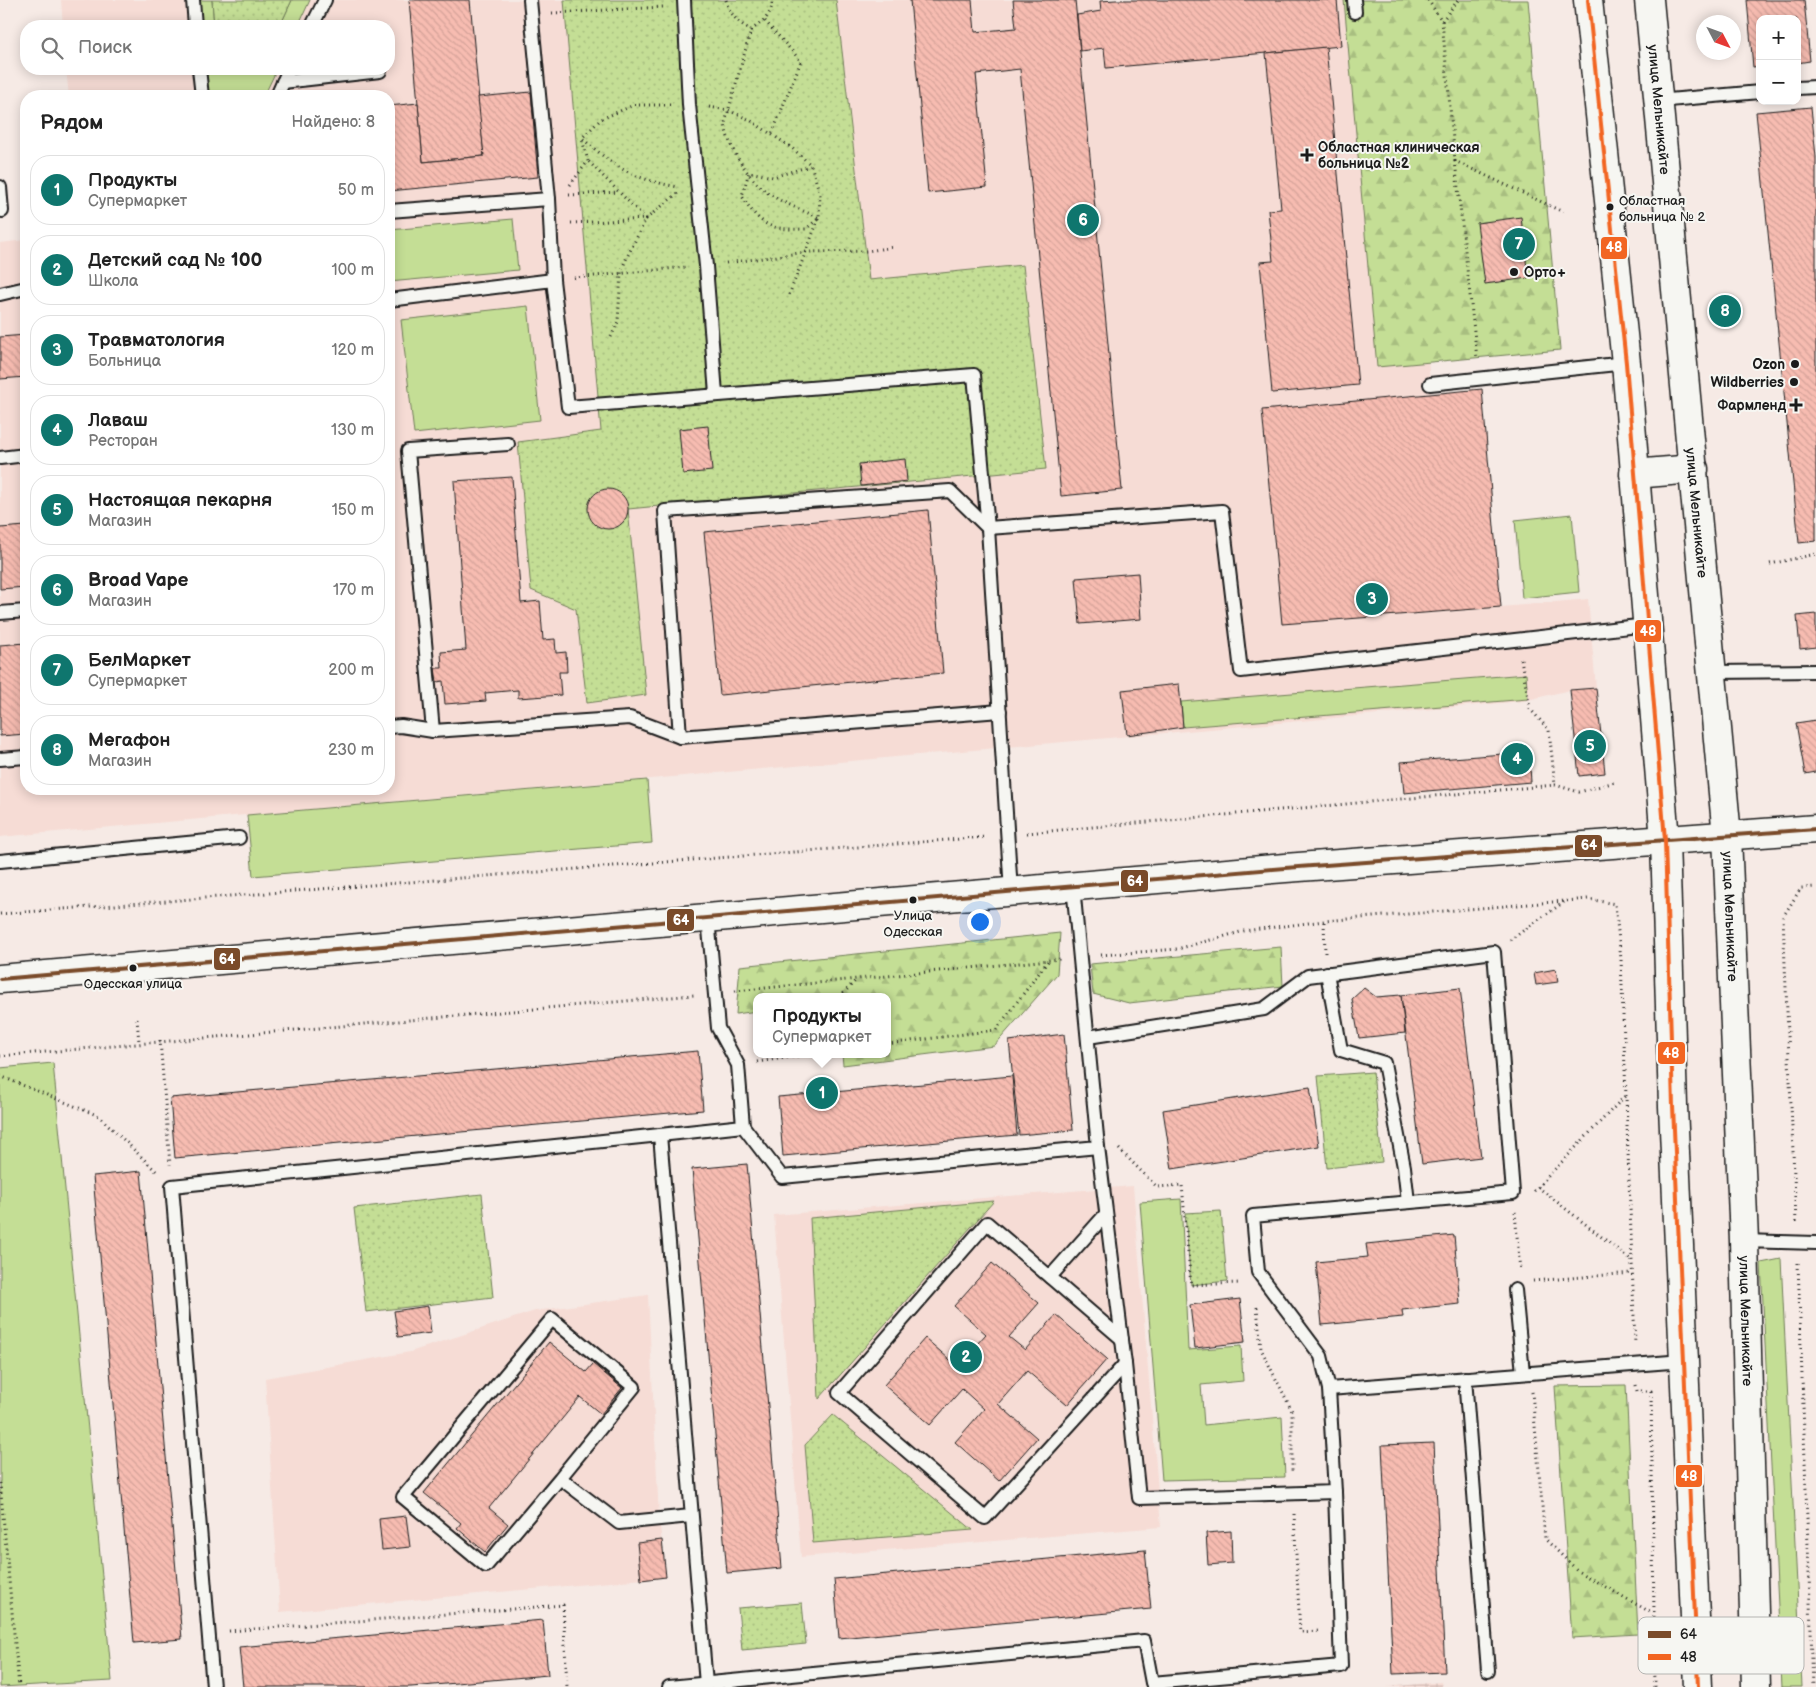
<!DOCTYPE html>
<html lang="ru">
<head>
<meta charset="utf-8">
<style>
  :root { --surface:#fff; --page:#f6f6f6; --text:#222; --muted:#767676; --line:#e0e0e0; --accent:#0f766e }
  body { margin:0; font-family:"Balsamiq Sans",sans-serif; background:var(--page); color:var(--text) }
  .controls { position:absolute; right:15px; top:15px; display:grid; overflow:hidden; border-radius:10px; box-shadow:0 2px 12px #0003 }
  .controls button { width:45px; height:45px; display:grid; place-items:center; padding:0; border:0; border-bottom:1px solid var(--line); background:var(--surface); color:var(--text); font:25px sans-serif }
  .compass { position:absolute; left:1696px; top:15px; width:45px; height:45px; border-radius:50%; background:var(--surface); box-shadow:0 2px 12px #0003; rotate:131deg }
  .you { position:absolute; left:979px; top:921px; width:18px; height:18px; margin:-12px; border:4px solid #fff; border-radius:50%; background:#1a73e8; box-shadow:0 0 0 8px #1a73e833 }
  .badge { display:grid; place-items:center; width:32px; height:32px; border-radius:50%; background:var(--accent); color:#fff; font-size:16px; font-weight:700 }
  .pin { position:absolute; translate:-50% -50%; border:2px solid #fff; box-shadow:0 1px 5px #0006 }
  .popup { position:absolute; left:753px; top:993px; width:138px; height:65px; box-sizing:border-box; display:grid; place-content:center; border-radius:10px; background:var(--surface); filter:drop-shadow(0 1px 4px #0005); font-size:16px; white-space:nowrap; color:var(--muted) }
  .popup b { font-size:19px; color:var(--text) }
  .popup::after { content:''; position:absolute; left:50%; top:100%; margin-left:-10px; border:10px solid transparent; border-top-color:var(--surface) }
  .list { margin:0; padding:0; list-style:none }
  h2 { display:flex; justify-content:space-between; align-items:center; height:65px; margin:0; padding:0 20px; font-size:21px }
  h2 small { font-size:16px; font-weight:400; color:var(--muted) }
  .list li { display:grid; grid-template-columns:32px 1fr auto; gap:15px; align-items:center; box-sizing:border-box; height:70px; margin:0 10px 10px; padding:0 10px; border:1px solid var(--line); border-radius:20px }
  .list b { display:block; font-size:19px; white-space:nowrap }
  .list p { margin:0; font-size:16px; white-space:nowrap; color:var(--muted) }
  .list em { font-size:16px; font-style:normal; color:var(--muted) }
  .icon { flex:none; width:28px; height:28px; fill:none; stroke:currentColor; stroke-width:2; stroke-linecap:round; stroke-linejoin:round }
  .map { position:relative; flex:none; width:1816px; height:1687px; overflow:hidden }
  .search { position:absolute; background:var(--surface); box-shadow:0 2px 12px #0003; left:20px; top:20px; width:375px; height:55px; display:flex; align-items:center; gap:12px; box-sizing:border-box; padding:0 18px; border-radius:20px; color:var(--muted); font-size:19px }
  .panel { position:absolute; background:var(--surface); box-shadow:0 2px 12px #0003; left:20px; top:90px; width:375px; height:705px; border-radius:20px }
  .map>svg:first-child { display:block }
</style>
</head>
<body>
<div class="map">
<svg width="1816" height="1687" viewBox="0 0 1816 1687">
  <defs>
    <pattern id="industrial-grid" width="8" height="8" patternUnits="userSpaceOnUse" patternTransform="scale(1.25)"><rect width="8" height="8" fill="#f6dcd5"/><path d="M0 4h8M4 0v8" fill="none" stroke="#d2bcb6"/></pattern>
    <pattern id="forest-firs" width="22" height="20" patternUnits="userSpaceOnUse" patternTransform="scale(1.25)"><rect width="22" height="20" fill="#c4de95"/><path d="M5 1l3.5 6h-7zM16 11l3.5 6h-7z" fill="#a8be80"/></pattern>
    <pattern id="park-dots" width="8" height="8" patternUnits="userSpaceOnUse" patternTransform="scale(1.25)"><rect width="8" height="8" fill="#c4de95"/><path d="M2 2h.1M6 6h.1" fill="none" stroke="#a8be80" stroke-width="1.8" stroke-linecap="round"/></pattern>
    <pattern id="building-back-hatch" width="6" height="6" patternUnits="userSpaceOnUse" patternTransform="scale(1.25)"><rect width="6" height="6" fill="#f7bcb1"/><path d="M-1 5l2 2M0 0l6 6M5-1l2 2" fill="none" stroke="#d3a198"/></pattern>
  </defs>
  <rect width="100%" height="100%" fill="#f6eae5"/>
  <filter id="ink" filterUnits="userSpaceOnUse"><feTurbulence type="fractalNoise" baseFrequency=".02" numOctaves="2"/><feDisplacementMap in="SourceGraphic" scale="10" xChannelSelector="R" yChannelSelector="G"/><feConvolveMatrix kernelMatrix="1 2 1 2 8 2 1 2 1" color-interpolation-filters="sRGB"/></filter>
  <g filter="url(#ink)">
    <g fill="#f6dcd5">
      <polygon points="61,0 1396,0 1431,393 1482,389 1501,607 1588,599 1596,688 1570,690 1523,701 0,837 0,243 26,240 26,789 389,789 389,96 69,96 66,69 389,69 389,26 63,26"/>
      <polygon points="1133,1186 1161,1527 801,1557 774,1215"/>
      <polygon points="648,1295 659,1518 666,1577 280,1612 265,1378 410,1352 535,1311"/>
    </g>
    <polygon fill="url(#industrial-grid)" points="1441,1682 1442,1687 1387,1687"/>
    <g fill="#c4de95" stroke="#707d58">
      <polygon points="198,0 212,0 214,26 200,26"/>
      <polygon points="292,0 310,0 298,26 280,26"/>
      <polygon points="204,69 277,69 264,96 207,96"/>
      <polygon points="513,219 518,270 389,282 389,230"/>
      <polygon points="528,306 540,420 414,434 401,320"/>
      <polygon points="1572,514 1579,592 1522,598 1515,520"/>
      <polygon points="1526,674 1528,699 1183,727 1181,702"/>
      <polygon points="647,780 652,843 253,876 247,815"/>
      <polygon points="53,1063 112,1681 0,1687 0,1068"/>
      <polygon points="1181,1199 1188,1350 1241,1346 1243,1381 1201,1385 1204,1425 1282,1417 1285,1477 1162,1480 1140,1202"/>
      <polygon points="1781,1259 1802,1687 1782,1687 1761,1263"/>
    </g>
    <g fill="url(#forest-firs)" stroke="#707d58">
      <polygon points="1344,0 1528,0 1560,350 1377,367"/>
      <polygon points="1060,933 1057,974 994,1046 843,1065 842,1054 887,1054 887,997 757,997 757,1011 736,1014 740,966"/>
      <polygon points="1281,947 1283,986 1129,1003 1093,994 1090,964"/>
      <polygon points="1626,1385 1638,1634 1572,1638 1555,1386"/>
    </g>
    <g fill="url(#park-dots)" stroke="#707d58">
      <polygon points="212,0 292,0 280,26 214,26"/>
      <polygon points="564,0 836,0 869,280 1023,265 1046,469 628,509 646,695 587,703 576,609 531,590 518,442 601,431"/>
      <polygon points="1373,1072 1382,1162 1327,1168 1318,1076"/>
      <polygon points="482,1194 493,1297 366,1312 354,1208"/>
      <polygon points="994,1201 819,1399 810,1218"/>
      <polygon points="1221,1211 1227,1281 1191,1285 1185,1213"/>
      <polygon points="833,1415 973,1530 813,1543 805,1445"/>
      <polygon points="802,1603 806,1644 742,1650 738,1608"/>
    </g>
    <g fill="url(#building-back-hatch)" stroke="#1c1c1c">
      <polygon points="409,0 470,0 484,156 423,162"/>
      <polygon points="910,0 972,0 975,32 1016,28 1013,0 1075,0 1122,490 1061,496 1020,69 976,74 987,187 928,193"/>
      <polygon points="1116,0 1337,0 1341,46 1106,68 1104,48 1080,51 1077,15 1101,11 1100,1"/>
      <polygon points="1747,0 1804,0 1810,61 1797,63 1797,19 1760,19 1760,66 1753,67"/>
      <polygon points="1326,47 1358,385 1272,393 1260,262 1273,261 1268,210 1281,209 1266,53"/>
      <polygon points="531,92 538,177 389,191 389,106 418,103 423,162 484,156 478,97"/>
      <polygon points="1811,107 1816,157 1816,541 1799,543 1756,112"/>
      <polygon points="1521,217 1528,278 1485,284 1477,223"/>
      <polygon points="26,335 26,377 0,379 0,337"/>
      <polygon points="1482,389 1501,607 1282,624 1262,410"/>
      <polygon points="708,426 712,471 683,474 679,429"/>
      <polygon points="905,459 907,481 861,486 859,464"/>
      <polygon points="512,477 521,603 540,601 543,640 555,639 556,653 566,652 567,672 559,672 561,695 518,698 518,690 485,693 486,701 445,704 443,681 437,682 435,668 442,668 441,652 466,650 454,481"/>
      <circle cx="608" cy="509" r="20"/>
      <polygon points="928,510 943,673 720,695 704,532"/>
      <polygon points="26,526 26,587 0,589 0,528"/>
      <polygon points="1138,573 1141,619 1080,624 1076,578"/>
      <polygon points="1816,614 1816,647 1800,649 1797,616"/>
      <polygon points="26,643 26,734 0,736 0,645"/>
      <polygon points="1179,684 1183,727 1127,735 1122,690"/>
      <polygon points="1596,688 1605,773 1579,776 1570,690"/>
      <polygon points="1816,720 1816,772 1805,774 1796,723"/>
      <polygon points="1529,752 1531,782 1404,793 1401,762"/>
      <polygon points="1556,969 1558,982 1536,985 1534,973"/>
      <polygon points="1364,988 1376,997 1401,995 1405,1033 1359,1038 1352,999"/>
      <polygon points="1460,988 1481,1157 1422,1164 1401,995"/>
      <polygon points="1064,1034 1073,1130 1019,1135 1009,1041"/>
      <polygon points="698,1051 703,1110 175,1158 170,1098"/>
      <polygon points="1012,1076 1017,1135 783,1156 778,1097"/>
      <polygon points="1310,1087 1319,1146 1172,1169 1163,1110"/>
      <polygon points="747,1164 782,1568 727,1573 692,1169"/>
      <polygon points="141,1171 182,1639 134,1643 93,1176"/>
      <polygon points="1454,1235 1460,1304 1402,1310 1403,1317 1322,1325 1316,1262 1368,1257 1366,1244"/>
      <polygon points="992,1263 1039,1303 1009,1337 1025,1350 1056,1315 1107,1359 1067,1405 1027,1371 998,1404 1037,1438 999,1481 955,1442 984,1409 962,1389 930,1425 884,1385 925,1338 957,1366 986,1334 954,1306"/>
      <polygon points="1240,1299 1245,1342 1195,1348 1190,1305"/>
      <polygon points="428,1306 431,1333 398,1337 394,1311"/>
      <polygon points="549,1342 586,1372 593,1364 622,1388 601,1414 580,1397 489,1508 508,1524 485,1552 457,1528 461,1523 424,1493"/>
      <polygon points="1434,1443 1445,1672 1393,1674 1382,1445"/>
      <polygon points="406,1516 410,1547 382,1550 379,1519"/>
      <polygon points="1231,1531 1232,1563 1208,1565 1206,1533"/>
      <polygon points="662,1540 666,1577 641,1580 637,1543"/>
      <polygon points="1145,1550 1151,1609 839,1638 834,1579"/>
      <polygon points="543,1620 548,1675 411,1687 243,1687 239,1647"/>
    </g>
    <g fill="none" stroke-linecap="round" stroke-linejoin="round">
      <g stroke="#1c1c1c" stroke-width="16">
        <g id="service">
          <polyline points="193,0 195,26"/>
          <polyline points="530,0 549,199 553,280 568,407 974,375 988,528 1011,892"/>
          <polyline points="684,0 689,105 706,266 716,394"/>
          <polyline points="1354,0 1355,12"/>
          <polyline points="312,26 325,0"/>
          <polyline points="199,69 202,96"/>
          <polyline points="283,82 380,71"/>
          <polyline points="1797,88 1816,87"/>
          <polyline points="277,96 289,69"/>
          <polyline points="1657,101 1760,92"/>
          <polyline points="0,187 2,211"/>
          <polyline points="389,211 549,199"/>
          <polyline points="0,294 26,288"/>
          <polyline points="389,300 553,280"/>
          <polyline points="1430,384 1626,363"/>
          <polyline points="0,458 26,455"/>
          <polyline points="0,613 26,611"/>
          <polyline points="1713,672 1816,671"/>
          <polyline points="389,727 401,726 433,731 630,718 680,737 1000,711"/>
          <polyline points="433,731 408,451 508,444"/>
          <polyline points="680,737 665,511 950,491 988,528 1222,511 1241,671 1647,625"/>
          <polyline points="0,759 26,757"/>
          <polyline points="0,861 239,838"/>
          <polyline points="1327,973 1341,1050 1384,1063 1404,1167 1408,1202"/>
          <polyline points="1088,1037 1264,1009 1308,976 1494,952 1513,1193 1253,1216 1258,1272 1321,1356 1329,1389 1335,1492 1139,1498 1125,1364 1098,1147"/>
          <polyline points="743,1126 782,1177 1098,1147 1073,886"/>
          <polyline points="1744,1241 1816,1243"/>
          <polyline points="1050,1277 1106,1214"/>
          <polyline points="1515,1290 1523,1373"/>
          <polyline points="1122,1339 987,1223 839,1393 985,1518 1125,1364"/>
          <polyline points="1465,1378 1488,1671"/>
          <polyline points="1329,1389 1683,1361"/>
          <polyline points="560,1478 486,1566 403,1497 552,1319 634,1387 560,1478 619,1523 691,1516"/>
          <polyline points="706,1684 660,1135 743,1126 738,1065 718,1028 708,918"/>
          <polyline points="213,1687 172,1186 660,1135"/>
          <polyline points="669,1687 1144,1641 1152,1683 1341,1666 1335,1492"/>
        </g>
      </g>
      <g stroke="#1c1c1c" stroke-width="31">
        <polyline id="tertiary" points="0,979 1285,868 1816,829"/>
      </g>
      <g stroke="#1c1c1c" stroke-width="31">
        <g id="secondary">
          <polyline points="1588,0 1626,363 1665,840 1673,1106 1698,1687"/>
          <path id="s1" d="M 1649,0 L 1727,836 L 1744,1241 L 1756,1687"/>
          <polyline points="1634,474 1694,469"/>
        </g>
      </g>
      <g stroke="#1c1c1c" stroke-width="3" stroke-dasharray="1 4" stroke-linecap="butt">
        <path d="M 726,0 C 730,15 738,23 751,30 C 762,23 773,14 772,0"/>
        <polyline points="1428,0 1442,21 1455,161 1563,212"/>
        <polyline points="552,13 664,7"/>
        <polyline points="765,21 801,61 772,134"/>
        <polyline points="1442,21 1458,0"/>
        <path d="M 751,30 L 725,123 C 726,144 747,176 763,189 C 776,201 803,210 819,218 L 806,229 C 770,230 761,227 742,196 L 749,172 L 773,177 L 810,166"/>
        <path d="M 670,105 L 634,105 L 601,119 L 582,138 C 617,169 631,178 678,187"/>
        <polyline points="709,107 728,110 750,120 792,148 811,165 820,194 819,218 789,295"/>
        <polyline points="1455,161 1477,358"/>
        <polyline points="570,185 588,161 582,139"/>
        <polyline points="569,195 618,192"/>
        <polyline points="571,223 646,219 588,161"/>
        <polyline points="726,263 807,252 867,251 894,247"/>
        <polyline points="574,278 687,267"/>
        <polyline points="611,337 618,322 621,272 627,257 646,219 678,193"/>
        <polyline points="1770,564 1816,554"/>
        <polyline points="1521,659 1530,709 1549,730 1555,785"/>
        <polyline points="1027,833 1555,785 1579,792 1615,782"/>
        <polyline points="0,914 986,837"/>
        <polyline points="1324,922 1325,953"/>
        <polyline points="1510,940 1564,902"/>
        <polyline points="1101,955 1177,949 1244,931 1324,921 1565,901 1588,899 1615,904 1621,959 1635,1344"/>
        <polyline points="735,991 1060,959"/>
        <polyline points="840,997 856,980"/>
        <polyline points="137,1019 139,1042"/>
        <polyline points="160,1040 170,1165"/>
        <polyline points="887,1044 996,1030 1048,961"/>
        <polyline points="0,1056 694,995"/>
        <polyline points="757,1062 813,1054"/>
        <polyline points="0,1076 99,1116 157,1172"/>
        <polyline points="1119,1149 1157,1187 1182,1185 1191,1285 1240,1283"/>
        <polyline points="1538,1187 1631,1260"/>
        <polyline points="1534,1191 1625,1096"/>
        <polyline points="1515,1212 1520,1271"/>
        <polyline points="1796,1222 1783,917 1801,888 1816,887"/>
        <polyline points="1798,1263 1813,1687"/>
        <polyline points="1533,1281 1632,1273"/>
        <polyline points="1257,1307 1261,1349 1292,1411 1292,1473"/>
        <polyline points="1636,1385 1637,1391 1651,1391 1655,1687"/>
        <polyline points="1532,1392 1545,1539 1579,1572 1652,1613"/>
        <polyline points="0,1483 19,1687"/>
        <polyline points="1294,1514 1300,1632 1320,1631"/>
        <polyline points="229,1631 563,1605 567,1687"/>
      </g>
      <use href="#service" stroke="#f6f6f2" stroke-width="12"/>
      <use href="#tertiary" stroke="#f6f6f2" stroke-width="28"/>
      <use href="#secondary" stroke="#f6f6f2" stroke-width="28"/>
      <g stroke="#f6f6f2" stroke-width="8">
        <polyline id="bus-1" points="0,979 1285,868 1816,829"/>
      </g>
      <g stroke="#f6f6f2" stroke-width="8">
        <polyline id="bus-2" points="1588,0 1626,363 1665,840 1673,1106 1698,1687"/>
      </g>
      <use href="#bus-1" stroke="#7a4b2a" stroke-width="4"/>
      <use href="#bus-2" stroke="#f26522" stroke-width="4"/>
    </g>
  </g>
  <g fill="#1c1c1c" stroke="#f6f6f2" stroke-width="2">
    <path d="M1304.5 147.5h5v5h5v5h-5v5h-5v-5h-5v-5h5z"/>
    <circle cx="1610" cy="207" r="4.5"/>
    <circle cx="1514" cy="272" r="5"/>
    <circle cx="1795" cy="364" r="5"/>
    <circle cx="1794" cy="382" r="5"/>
    <path d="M1793.5 397.5h5v5h5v5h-5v5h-5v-5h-5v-5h5z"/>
    <circle cx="913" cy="900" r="4.5"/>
    <circle cx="133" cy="968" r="4.5"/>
  </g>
  <g text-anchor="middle" stroke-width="4" stroke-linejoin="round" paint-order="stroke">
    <g font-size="13" fill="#1c1c1c" stroke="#f6f6f2">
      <text x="1619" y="205" text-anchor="start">Областная<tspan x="1619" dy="16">больница № 2</tspan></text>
      <text x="913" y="920">Улица<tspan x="913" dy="16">Одесская</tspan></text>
      <text x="133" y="988">Одесская улица</text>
    </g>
    <g font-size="14" fill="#1c1c1c" stroke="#f6f6f2">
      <text dy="5" stroke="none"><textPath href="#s1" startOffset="110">улица Мельникайте</textPath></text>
      <text dy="5" stroke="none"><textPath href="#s1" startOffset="515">улица Мельникайте</textPath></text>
      <text dy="5" stroke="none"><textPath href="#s1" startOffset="920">улица Мельникайте</textPath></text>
      <text dy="5" stroke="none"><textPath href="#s1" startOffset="1325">улица Мельникайте</textPath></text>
    </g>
    <g font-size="14" font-weight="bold" fill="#1c1c1c" stroke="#f6f6f2" text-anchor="end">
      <text x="1318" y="152" text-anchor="start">Областная клиническая<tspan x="1318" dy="16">больница №2</tspan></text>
      <text x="1524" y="277" text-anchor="start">Орто+</text>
      <text x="1785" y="369">Ozon</text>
      <text x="1784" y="387">Wildberries</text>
      <text x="1786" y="410">Фармленд</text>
    </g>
  </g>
  <rect x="1638" y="1617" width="166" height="57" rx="8" fill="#f6f6f2" stroke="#b5b5b2" stroke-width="1"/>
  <rect x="1648" y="1631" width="23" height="7" fill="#7a4b2a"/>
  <rect x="1648" y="1654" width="23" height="6" fill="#f26522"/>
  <g font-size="14" fill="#1c1c1c">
    <text x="1680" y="1639">64</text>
    <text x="1680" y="1662">48</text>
  </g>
  <g stroke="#f6f6f2" stroke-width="2">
    <rect x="1600" y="236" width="28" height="24" rx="5" fill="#f26522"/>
    <rect x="1634" y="619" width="28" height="24" rx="5" fill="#f26522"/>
    <rect x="1574" y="834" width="29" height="24" rx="5" fill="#7a4b2a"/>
    <rect x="1120" y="869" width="29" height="24" rx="5" fill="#7a4b2a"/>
    <rect x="666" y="908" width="29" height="24" rx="5" fill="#7a4b2a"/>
    <rect x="213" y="947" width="28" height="24" rx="5" fill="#7a4b2a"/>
    <rect x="1657" y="1041" width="29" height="24" rx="5" fill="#f26522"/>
    <rect x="1675" y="1464" width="28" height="24" rx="5" fill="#f26522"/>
  </g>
  <g font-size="14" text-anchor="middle" font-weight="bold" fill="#fff">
    <text x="1614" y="252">48</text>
    <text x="1648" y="636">48</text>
    <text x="1589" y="850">64</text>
    <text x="1135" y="886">64</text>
    <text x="681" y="925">64</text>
    <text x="227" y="964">64</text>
    <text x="1671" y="1058">48</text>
    <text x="1689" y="1481">48</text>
  </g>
</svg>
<div class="controls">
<button>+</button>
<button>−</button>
</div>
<svg class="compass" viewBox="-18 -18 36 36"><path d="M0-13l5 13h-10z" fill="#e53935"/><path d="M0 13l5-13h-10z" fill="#767676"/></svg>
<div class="you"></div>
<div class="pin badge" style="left:822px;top:1093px">1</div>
<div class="popup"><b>Продукты</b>Супермаркет</div>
<div class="pin badge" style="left:966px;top:1357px">2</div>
<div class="pin badge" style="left:1372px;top:599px">3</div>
<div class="pin badge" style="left:1517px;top:759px">4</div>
<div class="pin badge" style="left:1590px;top:746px">5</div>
<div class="pin badge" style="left:1083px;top:220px">6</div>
<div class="pin badge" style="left:1519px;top:244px">7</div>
<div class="pin badge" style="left:1725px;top:311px">8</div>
<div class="search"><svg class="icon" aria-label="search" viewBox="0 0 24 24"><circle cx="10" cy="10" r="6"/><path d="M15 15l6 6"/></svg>Поиск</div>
<section class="panel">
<h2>Рядом<small>Найдено: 8</small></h2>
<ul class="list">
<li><span class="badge">1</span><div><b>Продукты</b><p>Супермаркет</p></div><em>50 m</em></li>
<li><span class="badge">2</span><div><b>Детский сад № 100</b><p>Школа</p></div><em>100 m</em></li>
<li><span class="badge">3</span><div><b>Травматология</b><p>Больница</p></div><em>120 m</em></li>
<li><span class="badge">4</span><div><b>Лаваш</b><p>Ресторан</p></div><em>130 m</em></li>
<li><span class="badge">5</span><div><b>Настоящая пекарня</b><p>Магазин</p></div><em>150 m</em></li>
<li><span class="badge">6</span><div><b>Broad Vape</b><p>Магазин</p></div><em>170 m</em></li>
<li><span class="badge">7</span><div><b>БелМаркет</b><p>Супермаркет</p></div><em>200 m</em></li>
<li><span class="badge">8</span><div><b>Мегафон</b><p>Магазин</p></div><em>230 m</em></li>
</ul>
</section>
</div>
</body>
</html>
